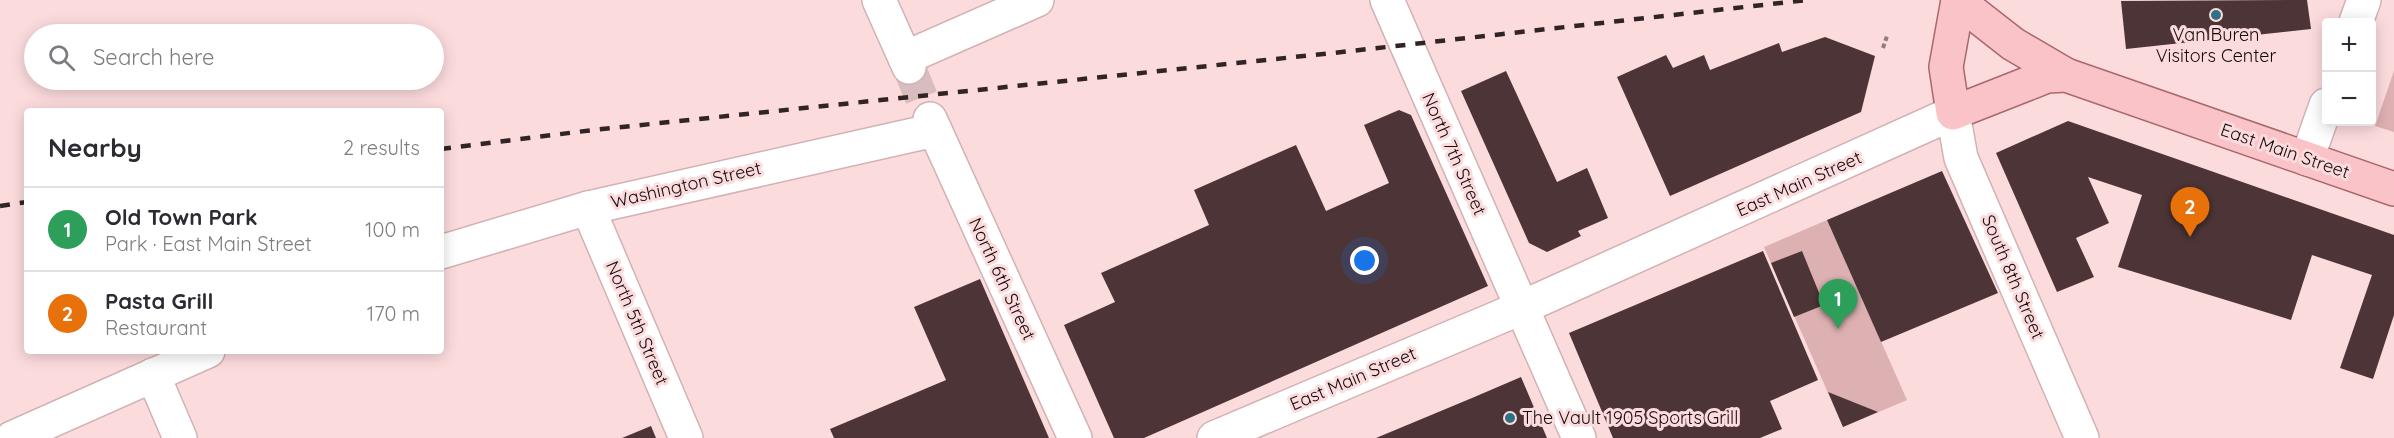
<!DOCTYPE html>
<html lang="en">
<head>
<meta charset="utf-8">
<style>
  :root { --surface:#fff; --page:#f7f7f7; --text:#2b2b33; --muted:#7c7c81; --line:#e1e1e2; --accent:#7c3aed }
  body { margin:0; font-family:Quicksand,sans-serif; background:var(--page); color:var(--text) }
  .controls { position:absolute; right:18px; top:18px; display:grid; overflow:hidden; border-radius:6px; box-shadow:0 3px 15px #0003 }
  .controls button { width:54px; height:54px; display:grid; place-items:center; padding:0; border:0; border-bottom:2px solid var(--line); background:var(--surface); color:var(--text); font:30px sans-serif }
  .you { position:absolute; left:1365px; top:261px; width:21px; height:21px; margin:-15px; border:4px solid #fff; border-radius:50%; background:#1a73e8; box-shadow:0 0 0 9px #1a73e833 }
  .badge { display:grid; place-items:center; width:39px; height:39px; border-radius:50%; background:var(--accent); color:#fff; font-size:20px; font-weight:700 }
  .pin { position:absolute; translate:-50% -50px; filter:drop-shadow(0 2px 3px #0008) }
  .pin::after { content:''; position:absolute; top:32px; width:21px; height:18px; background:inherit; clip-path:polygon(0 0,100% 0,50% 100%) }
  .list { margin:0; padding:0; list-style:none }
  h2 { display:flex; justify-content:space-between; align-items:center; height:78px; margin:0; padding:0 24px; font-size:26px }
  h2 small { font-size:20px; font-weight:400; color:var(--muted) }
  .list li { display:grid; grid-template-columns:39px 1fr auto; gap:18px; align-items:center; box-sizing:border-box; height:84px; padding:0 24px; border-top:2px solid var(--line) }
  .list b { display:block; font-size:22px; white-space:nowrap }
  .list p { margin:0; font-size:20px; white-space:nowrap; color:var(--muted) }
  .list em { font-size:20px; font-style:normal; color:var(--muted) }
  .icon { flex:none; width:33px; height:33px; fill:none; stroke:currentColor; stroke-width:2; stroke-linecap:round; stroke-linejoin:round }
  .map { position:relative; flex:none; width:2394px; height:438px; overflow:hidden }
  .search { position:absolute; background:var(--surface); box-shadow:0 3px 15px #0003; left:24px; top:24px; width:420px; height:66px; display:flex; align-items:center; gap:15px; box-sizing:border-box; padding:0 21px; border-radius:33px; color:var(--muted); font-size:22px }
  .panel { position:absolute; background:var(--surface); box-shadow:0 3px 15px #0003; left:24px; top:108px; width:420px; height:246px; border-radius:6px }
  .map>svg:first-child { display:block }
</style>
</head>
<body>
<div class="map">
<svg width="2394" height="438" viewBox="0 0 2394 438">
  <rect width="100%" height="100%" fill="#fcdbdd"/>
  <g fill="#ddb0b2">
    <polygon points="2394,71 2394,132 2375,126"/>
    <polygon points="1827,220 1907,400 1843,427 1764,247"/>
  </g>
  <g fill="#4d3436">
    <polygon points="2307,0 2311,29 2126,49 2121,1"/>
    <polygon points="1825,37 1875,56 1861,112 1670,196 1617,77 1666,55 1673,68 1704,55 1710,70 1779,43 1782,52"/>
    <polygon points="1506,71 1557,182 1587,168 1608,218 1578,231 1581,236 1547,252 1529,243 1461,91"/>
    <polygon points="1399,110 1411,115 1488,286 1144,438 1114,438 1064,325 1115,302 1101,273 1209,225 1194,190 1296,145 1326,211 1389,183 1364,125"/>
    <polygon points="2068,121 2394,235 2394,315 2373,379 2340,368 2372,275 2312,255 2291,320 2118,267 2142,195 2088,177 2109,223 2076,238 2094,277 2057,292 1996,153"/>
    <polygon points="1942,171 1998,293 1881,342 1827,220"/>
    <polygon points="1763,251 1818,380 1770,401 1782,429 1760,438 1613,438 1569,333"/>
    <polygon points="1802,251 1824,305 1794,317 1771,263"/>
    <polygon points="980,279 1049,438 834,438 830,429 946,380 914,307"/>
    <polygon points="1521,377 1547,438 1376,438 1472,398"/>
    <polygon points="1828,392 1878,412 1843,427"/>
    <polygon points="651,426 656,438 622,438"/>
  </g>
  <g fill="none" stroke-linecap="round" stroke-linejoin="round">
    <polyline stroke="#d9bcbe" stroke-width="33" stroke-dasharray="33 16" stroke-linecap="butt" points="909,67 930,119"/>
    <g stroke="#d2b2b4" stroke-width="36">
      <g id="minor">
        <polyline points="879,0 909,67"/>
        <polyline points="1387,0 1579,438"/>
        <polyline points="2356,22 2364,0"/>
        <polyline points="905,58 1037,0"/>
        <polyline points="930,119 1075,438"/>
        <polyline points="2307,159 2326,105"/>
        <polyline points="588,208 686,438"/>
        <polyline points="441,252 588,208 935,130"/>
        <polyline points="153,375 180,438"/>
        <polyline points="12,438 208,351"/>
        <polyline points="1214,438 1523,307 1953,113 1961,158 2082,438"/>
      </g>
    </g>
    <g stroke="#a8686e" stroke-width="36">
      <g id="major">
        <polyline points="1958,0 1946,67 1953,113 2047,76 2066,75 2394,189"/>
        <polyline points="1958,1 2013,44 2066,75"/>
      </g>
    </g>
    <polyline stroke="#927c7d" stroke-width="4" stroke-dasharray="4.5 3" stroke-linecap="butt" points="1883,48 1887,36"/>
    <use href="#minor" stroke="#fff" stroke-width="33"/>
    <use href="#major" stroke="#fac3c8" stroke-width="33"/>
    <g stroke="#312425" stroke-width="4.5" stroke-dasharray="10 10" stroke-linecap="butt">
      <polyline points="441,149 593,130 1333,53 1807,0"/>
      <polyline points="0,206 27,202"/>
    </g>
  </g>
  <g fill="#2f7184" stroke="#fcdbdd" stroke-width="2">
    <circle cx="2216" cy="15" r="6"/>
    <circle cx="1510" cy="418" r="6"/>
  </g>
  <g text-anchor="middle" stroke-width="6" stroke-linejoin="round" paint-order="stroke">
    <g font-size="18" fill="#140a0b" stroke="#fcdbdd">
      <text x="2216" y="41">Van Buren<tspan x="2216" dy="21">Visitors Center</tspan></text>
      <text x="1522" y="424" text-anchor="start">The Vault 1905 Sports Grill</text>
    </g>
    <g font-size="18" fill="#140a0b" stroke="#fcdbdd">
      <text transform="translate(2285 151) rotate(19)" y="6">East Main Street</text>
      <text transform="translate(1454 154) rotate(66)" y="6">North 7th Street</text>
      <text transform="translate(1799 184) rotate(-24)" y="6">East Main Street</text>
      <text transform="translate(686 185) rotate(-13)" y="6">Washington Street</text>
      <text transform="translate(2013 277) rotate(67)" y="6">South 8th Street</text>
      <text transform="translate(1002 279) rotate(65)" y="6">North 6th Street</text>
      <text transform="translate(637 323) rotate(67)" y="6">North 5th Street</text>
      <text transform="translate(1353 379) rotate(-23)" y="6">East Main Street</text>
    </g>
  </g>
</svg>
<div class="controls">
<button>+</button>
<button>−</button>
</div>
<div class="you"></div>
<div class="pin badge" style="left:1838px;top:329px;background:#2e9e5b">1</div>
<div class="pin badge" style="left:2190px;top:237px;background:#e8710a">2</div>
<div class="search"><svg class="icon" aria-label="search" viewBox="0 0 24 24"><circle cx="10" cy="10" r="6"/><path d="M15 15l6 6"/></svg>Search here</div>
<section class="panel">
<h2>Nearby<small>2 results</small></h2>
<ul class="list">
<li><span class="badge" style="background:#2e9e5b">1</span><div><b>Old Town Park</b><p>Park · East Main Street</p></div><em>100 m</em></li>
<li><span class="badge" style="background:#e8710a">2</span><div><b>Pasta Grill</b><p>Restaurant</p></div><em>170 m</em></li>
</ul>
</section>
</div>
</body>
</html>
